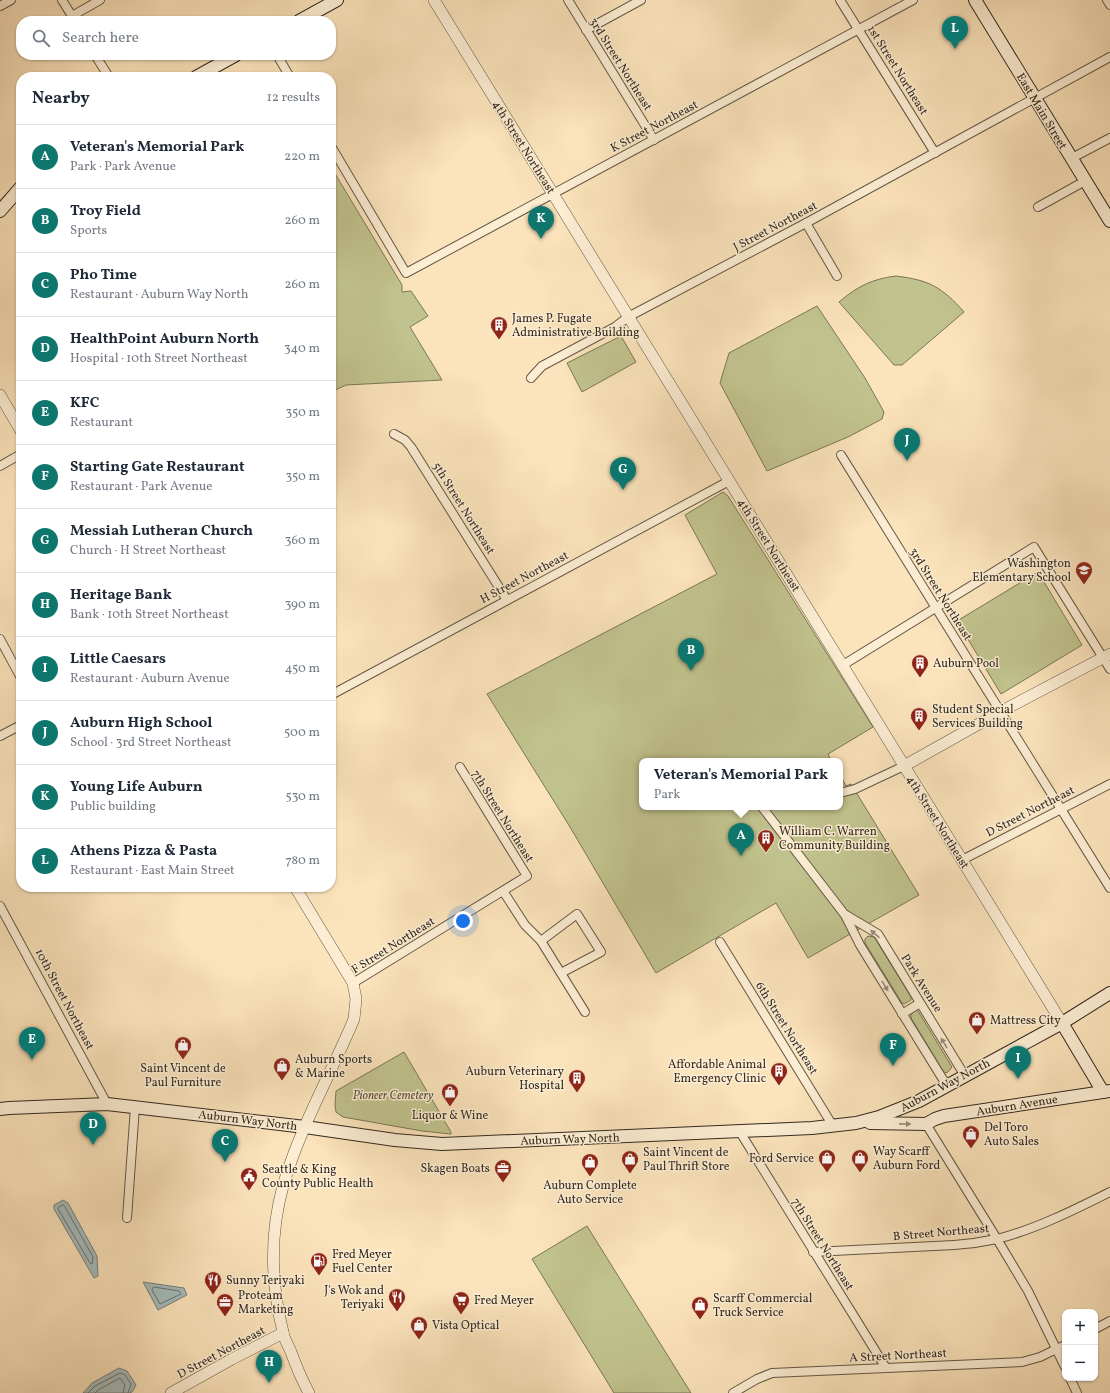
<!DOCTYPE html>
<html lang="en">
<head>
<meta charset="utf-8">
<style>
  :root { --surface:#fff; --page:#f6f6f7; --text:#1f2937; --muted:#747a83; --line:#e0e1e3; --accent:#0f766e }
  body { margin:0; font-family:Vollkorn,serif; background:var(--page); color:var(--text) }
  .controls { position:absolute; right:12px; bottom:12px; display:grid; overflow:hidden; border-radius:8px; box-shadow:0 1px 3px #0004 }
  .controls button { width:36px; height:36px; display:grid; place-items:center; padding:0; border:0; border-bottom:1px solid var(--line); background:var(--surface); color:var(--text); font:20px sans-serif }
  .you { position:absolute; left:463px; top:921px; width:14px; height:14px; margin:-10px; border:3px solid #fff; border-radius:50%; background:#1a73e8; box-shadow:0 0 0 6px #1a73e833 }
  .badge { display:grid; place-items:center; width:26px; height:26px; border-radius:50%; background:var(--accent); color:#fff; font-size:13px; font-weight:700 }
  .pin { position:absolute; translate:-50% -33px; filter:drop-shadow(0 1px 2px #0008) }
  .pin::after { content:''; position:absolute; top:21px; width:14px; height:12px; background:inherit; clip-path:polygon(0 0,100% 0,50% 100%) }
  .popup { position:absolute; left:639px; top:758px; width:204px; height:52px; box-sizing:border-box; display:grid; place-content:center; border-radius:8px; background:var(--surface); filter:drop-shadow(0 1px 3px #0005); font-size:13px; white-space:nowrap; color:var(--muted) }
  .popup b { font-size:15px; color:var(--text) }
  .popup::after { content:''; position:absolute; left:50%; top:100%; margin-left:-8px; border:8px solid transparent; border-top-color:var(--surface) }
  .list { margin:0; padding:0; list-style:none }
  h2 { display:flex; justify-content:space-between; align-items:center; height:52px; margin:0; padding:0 16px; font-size:17px }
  h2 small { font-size:13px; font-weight:400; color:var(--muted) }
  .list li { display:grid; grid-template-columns:26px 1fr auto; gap:12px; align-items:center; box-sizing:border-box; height:64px; padding:0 16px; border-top:1px solid var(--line) }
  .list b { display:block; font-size:15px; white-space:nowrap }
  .list p { margin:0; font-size:13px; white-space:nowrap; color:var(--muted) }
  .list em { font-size:13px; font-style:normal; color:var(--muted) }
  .icon { flex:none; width:22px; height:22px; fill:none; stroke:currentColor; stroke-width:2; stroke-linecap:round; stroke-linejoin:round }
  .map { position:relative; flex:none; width:1110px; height:1393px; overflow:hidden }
  .search { position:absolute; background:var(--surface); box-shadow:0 1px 3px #0004; left:16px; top:16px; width:320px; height:44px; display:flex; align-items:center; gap:10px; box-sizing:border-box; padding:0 14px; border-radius:16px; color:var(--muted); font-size:15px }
  .panel { position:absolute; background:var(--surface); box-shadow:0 1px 3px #0004; left:16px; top:72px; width:320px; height:820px; border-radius:16px }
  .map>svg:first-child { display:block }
</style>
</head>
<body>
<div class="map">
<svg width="1110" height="1393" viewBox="0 0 1110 1393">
  <rect width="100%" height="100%" fill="#fbe3bb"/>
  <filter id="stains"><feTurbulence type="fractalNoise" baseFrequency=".005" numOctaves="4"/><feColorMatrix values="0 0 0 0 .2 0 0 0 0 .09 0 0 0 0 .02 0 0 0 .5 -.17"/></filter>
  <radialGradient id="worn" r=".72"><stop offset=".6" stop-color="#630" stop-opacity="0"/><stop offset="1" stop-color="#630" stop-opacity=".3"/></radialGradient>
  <g fill="#c1c38e" stroke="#7a7656">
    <polygon points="331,167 402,285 402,292 411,291 428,316 410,327 442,380 346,385 331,392"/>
    <path d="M 896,276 C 929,280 942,287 964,312 L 902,365 L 894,365 L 839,302 C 858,286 872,279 896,276 Z"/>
    <polygon points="817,306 865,378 884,412 882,419 848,437 767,471 720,383 729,353"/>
    <polygon points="621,336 636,362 582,392 567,363"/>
    <polygon points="723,492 728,496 873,727 828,754 831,761 642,761 642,807 840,807 840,775 846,786 851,784 919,895 808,958 776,903 656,973 570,827 487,694 717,574 685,515"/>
    <polygon points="1038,572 1082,645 1001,694 957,621"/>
    <polygon points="868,936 874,937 911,997 911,1000 904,1004 902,1003 865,943 865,939"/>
    <polygon points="916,1010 918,1011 952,1067 948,1072 946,1073 943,1071 911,1018 911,1013"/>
    <polygon points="404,1052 451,1132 451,1134 422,1131 343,1117 336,1112 335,1105 336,1091"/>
    <polygon points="587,1226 691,1393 614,1393 532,1259"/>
  </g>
  <g fill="#a4bbbc" stroke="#76817d">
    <polygon points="63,1200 68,1203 97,1256 98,1276 94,1278 54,1209 54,1205"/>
    <polygon points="143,1282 184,1288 187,1295 158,1310"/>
    <polygon points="119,1368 127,1371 136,1385 132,1392 129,1393 83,1393 92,1383"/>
  </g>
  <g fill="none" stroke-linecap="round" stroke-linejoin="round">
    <g stroke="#6b726e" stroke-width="1">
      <polygon points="63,1205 65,1207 93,1257 92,1264 90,1263 58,1209 59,1207"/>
      <polygon points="154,1287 179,1291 181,1294 160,1304 152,1290"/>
      <polyline points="88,1393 95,1386 120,1373 125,1375 131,1384 128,1393"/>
      <polyline points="95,1393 98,1390 120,1378 125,1385 123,1393"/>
    </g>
    <g stroke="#645846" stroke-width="10">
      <g id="minor">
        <polyline points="62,0 75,21"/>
        <polyline points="568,0 654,140"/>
        <polyline points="840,0 935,153"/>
        <polyline points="1107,0 1110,5"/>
        <polyline points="0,6 11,0"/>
        <polyline points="72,16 100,0"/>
        <polyline points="586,30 641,0"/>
        <polyline points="95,55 109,77"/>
        <polyline points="277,55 290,77"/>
        <polyline points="331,146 406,273 913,0"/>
        <polyline points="1072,158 1110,138"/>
        <polyline points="1038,207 1085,181"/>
        <polyline points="806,223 837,276"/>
        <polyline points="531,378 542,366 615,327 628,317 806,223 1110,57"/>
        <polyline points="394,434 405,440 411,447 507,600"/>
        <polyline points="841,455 1110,888"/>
        <polyline points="0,466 21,454"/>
        <polyline points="0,639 21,678"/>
        <polyline points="843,665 1034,547 1110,669"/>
        <polyline points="331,695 729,481"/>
        <polyline points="0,736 21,725"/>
        <polyline points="840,793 855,789 904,766"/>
        <polyline points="762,807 845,915 860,945 947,1086"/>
        <polyline points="962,860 1110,784"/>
        <polyline points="503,891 525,925 541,941 585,1012"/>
        <polyline points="0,906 107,1104"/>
        <polyline points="846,915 878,934 965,1076"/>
        <polyline points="541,941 577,914 601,952 561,973"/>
        <polyline points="720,942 833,1126"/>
        <polyline points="353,983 527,876 460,767"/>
        <polyline points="902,1014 920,1003"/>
        <polyline points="926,1124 997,1239 1028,1291 1065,1367"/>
        <polyline points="740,1132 886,1368"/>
        <polyline points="127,1218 135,1107"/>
        <path d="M 813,1252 L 954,1245 C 969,1244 983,1242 997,1239 C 1036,1229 1074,1210 1110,1192"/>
        <polyline points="1095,1329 1110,1321"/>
        <polyline points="1070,1378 1077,1393"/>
        <polyline points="733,1393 757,1379 772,1373 1022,1362 1040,1357 1065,1345"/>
      </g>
    </g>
    <g stroke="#645846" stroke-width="12">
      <g id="tertiary">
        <polyline points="434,0 1062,1023"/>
        <polyline points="0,395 21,431"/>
        <polyline points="904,766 1000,712 1110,654"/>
        <path d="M 295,887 L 353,983 L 356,999 L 354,1019 C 331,1074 300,1127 283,1186 C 270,1233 271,1284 283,1332 C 284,1339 288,1345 291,1352 C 296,1366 302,1380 309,1393"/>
        <polyline points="171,1393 232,1359 283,1333"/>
      </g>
    </g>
    <g stroke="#32291f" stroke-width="14">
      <g id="secondary">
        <polyline points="975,0 1110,221"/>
        <polyline points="299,21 337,0"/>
        <polyline points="196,77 236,55"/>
        <polyline points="0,211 21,187"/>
        <polyline points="1062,1023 1103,1092"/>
        <polyline points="0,1109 9,1108 107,1104 305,1127 395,1140 442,1144 812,1128 856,1123 879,1117 919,1101 1062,1023 1110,993"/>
        <polyline points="870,1123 926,1124 935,1119 944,1116 1110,1091"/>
      </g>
    </g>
    <use href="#minor" stroke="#fcedd3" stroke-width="8"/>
    <use href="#tertiary" stroke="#fcedd3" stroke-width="11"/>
    <use href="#secondary" stroke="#fcedd3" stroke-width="12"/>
  </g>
  <defs><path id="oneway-solid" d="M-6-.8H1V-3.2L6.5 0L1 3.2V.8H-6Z"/></defs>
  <g fill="#978b79">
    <use href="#oneway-solid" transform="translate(875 934) rotate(-140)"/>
    <use href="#oneway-solid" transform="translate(885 986) rotate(59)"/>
    <use href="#oneway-solid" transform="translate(944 1043) rotate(-121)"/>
    <use href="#oneway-solid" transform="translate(905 1124) rotate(1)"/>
  </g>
  <defs>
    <g id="building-pin" transform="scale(0.9)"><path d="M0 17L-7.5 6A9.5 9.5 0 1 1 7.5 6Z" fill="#8f2418" stroke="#fcedd3"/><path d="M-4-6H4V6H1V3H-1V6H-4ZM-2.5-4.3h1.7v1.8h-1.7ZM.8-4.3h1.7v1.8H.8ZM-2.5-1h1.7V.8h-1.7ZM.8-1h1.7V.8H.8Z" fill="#fff"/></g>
    <g id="school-pin" transform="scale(0.9)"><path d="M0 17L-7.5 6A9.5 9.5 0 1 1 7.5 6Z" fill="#8f2418" stroke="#fcedd3"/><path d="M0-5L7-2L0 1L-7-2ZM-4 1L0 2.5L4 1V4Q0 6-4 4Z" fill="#fff"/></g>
    <g id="shop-pin" transform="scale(0.9)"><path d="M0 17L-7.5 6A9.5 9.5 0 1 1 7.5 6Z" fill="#8f2418" stroke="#fcedd3"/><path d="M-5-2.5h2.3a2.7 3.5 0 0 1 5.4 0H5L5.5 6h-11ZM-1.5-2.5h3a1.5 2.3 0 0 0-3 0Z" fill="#fff"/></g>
    <g id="office-pin" transform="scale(0.9)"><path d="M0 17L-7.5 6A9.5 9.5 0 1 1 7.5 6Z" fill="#8f2418" stroke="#fcedd3"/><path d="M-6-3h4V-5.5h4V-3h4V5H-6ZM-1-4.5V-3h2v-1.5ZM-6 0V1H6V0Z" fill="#fff"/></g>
    <g id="civic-pin" transform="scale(0.9)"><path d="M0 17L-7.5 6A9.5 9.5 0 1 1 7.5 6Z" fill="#8f2418" stroke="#fcedd3"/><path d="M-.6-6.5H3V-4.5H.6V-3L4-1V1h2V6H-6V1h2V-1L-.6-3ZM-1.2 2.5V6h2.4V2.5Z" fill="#fff"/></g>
    <g id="fuel-pin" transform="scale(0.9)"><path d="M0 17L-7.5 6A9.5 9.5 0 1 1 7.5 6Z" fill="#8f2418" stroke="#fcedd3"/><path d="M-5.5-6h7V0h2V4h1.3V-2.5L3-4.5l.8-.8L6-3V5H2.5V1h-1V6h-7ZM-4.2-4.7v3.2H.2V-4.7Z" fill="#fff"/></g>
    <g id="restaurant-pin" transform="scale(0.9)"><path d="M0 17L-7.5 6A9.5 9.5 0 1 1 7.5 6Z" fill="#8f2418" stroke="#fcedd3"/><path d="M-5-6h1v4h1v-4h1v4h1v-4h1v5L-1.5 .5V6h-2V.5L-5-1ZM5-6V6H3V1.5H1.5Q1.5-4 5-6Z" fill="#fff"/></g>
    <g id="supermarket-pin" transform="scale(0.9)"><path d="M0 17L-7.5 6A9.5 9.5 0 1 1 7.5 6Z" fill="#8f2418" stroke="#fcedd3"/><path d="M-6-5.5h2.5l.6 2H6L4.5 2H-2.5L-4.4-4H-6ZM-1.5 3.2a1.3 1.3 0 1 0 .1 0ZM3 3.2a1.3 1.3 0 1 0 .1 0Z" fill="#fff"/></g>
  </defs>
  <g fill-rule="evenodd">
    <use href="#building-pin" x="499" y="325"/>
    <use href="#school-pin" x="1084" y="570"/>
    <use href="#building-pin" x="920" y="663"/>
    <use href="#building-pin" x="919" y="716"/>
    <use href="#building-pin" x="766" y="838"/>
    <use href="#shop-pin" x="977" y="1020"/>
    <use href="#shop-pin" x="183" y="1045"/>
    <use href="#shop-pin" x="282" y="1066"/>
    <use href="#building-pin" x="779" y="1071"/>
    <use href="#building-pin" x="577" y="1078"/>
    <use href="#shop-pin" x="450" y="1092"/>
    <use href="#shop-pin" x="971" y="1134"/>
    <use href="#shop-pin" x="827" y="1158"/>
    <use href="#shop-pin" x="860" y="1158"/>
    <use href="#shop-pin" x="630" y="1159"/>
    <use href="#shop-pin" x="590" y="1162"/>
    <use href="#office-pin" x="503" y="1168"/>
    <use href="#civic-pin" x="249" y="1176"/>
    <use href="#fuel-pin" x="319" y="1261"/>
    <use href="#restaurant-pin" x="213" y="1280"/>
    <use href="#restaurant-pin" x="397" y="1297"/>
    <use href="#supermarket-pin" x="461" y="1300"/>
    <use href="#office-pin" x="225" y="1302"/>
    <use href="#shop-pin" x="700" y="1305"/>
    <use href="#shop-pin" x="419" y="1325"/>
  </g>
  <g text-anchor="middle" stroke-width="3" stroke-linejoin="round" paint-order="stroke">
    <g font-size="12" fill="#32291f" stroke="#fcedd3">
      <text transform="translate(621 64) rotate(58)" y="4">3rd Street Northeast</text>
      <text transform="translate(898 70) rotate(58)" y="4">1st Street Northeast</text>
      <text transform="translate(1042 111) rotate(59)" y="4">East Main Street</text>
      <text transform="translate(654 126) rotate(-28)" y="4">K Street Northeast</text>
      <text transform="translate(524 147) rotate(58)" y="4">4th Street Northeast</text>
      <text transform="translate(775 226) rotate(-28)" y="4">J Street Northeast</text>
      <text transform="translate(464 508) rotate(58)" y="4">5th Street Northeast</text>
      <text transform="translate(769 545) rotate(58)" y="4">4th Street Northeast</text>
      <text transform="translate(524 577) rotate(-28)" y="4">H Street Northeast</text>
      <text transform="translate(941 594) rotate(58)" y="4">3rd Street Northeast</text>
      <text transform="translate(1030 811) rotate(-27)" y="4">D Street Northeast</text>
      <text transform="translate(503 816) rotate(58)" y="4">7th Street Northeast</text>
      <text transform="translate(938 822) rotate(58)" y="4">4th Street Northeast</text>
      <text transform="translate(393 945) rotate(-32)" y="4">F Street Northeast</text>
      <text transform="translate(922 983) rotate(58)" y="4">Park Avenue</text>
      <text transform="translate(65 999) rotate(62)" y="4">10th Street Northeast</text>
      <text transform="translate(787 1028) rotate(58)" y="4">6th Street Northeast</text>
      <text transform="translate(945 1085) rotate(-28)" y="4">Auburn Way North</text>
      <text transform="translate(1017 1105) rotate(-9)" y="4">Auburn Avenue</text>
      <text transform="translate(248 1120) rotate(7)" y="4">Auburn Way North</text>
      <text transform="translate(570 1139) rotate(-2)" y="4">Auburn Way North</text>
      <text transform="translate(941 1232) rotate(-5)" y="4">B Street Northeast</text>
      <text transform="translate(823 1244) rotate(58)" y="4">7th Street Northeast</text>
      <text transform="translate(221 1352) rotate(-28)" y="4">D Street Northeast</text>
      <text transform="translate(898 1355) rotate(-3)" y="4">A Street Northeast</text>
    </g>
    <g font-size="12" fill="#32291f" stroke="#fcedd3" text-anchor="start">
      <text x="512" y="322">James P. Fugate<tspan x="512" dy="14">Administrative Building</tspan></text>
      <text x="1071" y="567" text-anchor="end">Washington<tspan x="1071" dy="14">Elementary School</tspan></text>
      <text x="933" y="667">Auburn Pool</text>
      <text x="932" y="713">Student Special<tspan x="932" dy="14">Services Building</tspan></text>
      <text x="779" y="835">William C. Warren<tspan x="779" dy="14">Community Building</tspan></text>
      <text x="990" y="1024">Mattress City</text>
      <text x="295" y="1063">Auburn Sports<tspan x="295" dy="14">&amp; Marine</tspan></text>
      <text x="766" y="1068" text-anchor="end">Affordable Animal<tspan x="766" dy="14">Emergency Clinic</tspan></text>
      <text x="183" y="1072" text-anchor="middle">Saint Vincent de<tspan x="183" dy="14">Paul Furniture</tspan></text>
      <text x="564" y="1075" text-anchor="end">Auburn Veterinary<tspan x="564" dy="14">Hospital</tspan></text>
      <text x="450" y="1119" text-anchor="middle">Liquor &amp; Wine</text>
      <text x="984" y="1131">Del Toro<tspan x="984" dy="14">Auto Sales</tspan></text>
      <text x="873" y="1155">Way Scarff<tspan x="873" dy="14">Auburn Ford</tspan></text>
      <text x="643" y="1156">Saint Vincent de<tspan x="643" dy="14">Paul Thrift Store</tspan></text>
      <text x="814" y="1162" text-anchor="end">Ford Service</text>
      <text x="490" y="1172" text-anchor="end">Skagen Boats</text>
      <text x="262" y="1173">Seattle &amp; King<tspan x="262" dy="14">County Public Health</tspan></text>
      <text x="590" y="1189" text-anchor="middle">Auburn Complete<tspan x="590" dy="14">Auto Service</tspan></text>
      <text x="332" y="1258">Fred Meyer<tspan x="332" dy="14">Fuel Center</tspan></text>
      <text x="226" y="1284">Sunny Teriyaki</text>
      <text x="384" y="1294" text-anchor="end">J's Wok and<tspan x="384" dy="14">Teriyaki</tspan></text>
      <text x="238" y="1299">Proteam<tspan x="238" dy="14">Marketing</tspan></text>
      <text x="713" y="1302">Scarff Commercial<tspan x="713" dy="14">Truck Service</tspan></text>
      <text x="474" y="1304">Fred Meyer</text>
      <text x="432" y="1329">Vista Optical</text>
    </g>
    <g font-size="12" font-style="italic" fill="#56503b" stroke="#fcedd3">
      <text x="393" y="1099">Pioneer Cemetery</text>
    </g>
  </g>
  <rect width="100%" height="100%" filter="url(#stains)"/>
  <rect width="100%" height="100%" fill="url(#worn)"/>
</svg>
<div class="controls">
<button>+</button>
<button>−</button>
</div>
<div class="you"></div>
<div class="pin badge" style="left:741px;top:856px">A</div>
<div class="popup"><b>Veteran's Memorial Park</b>Park</div>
<div class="pin badge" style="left:691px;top:671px">B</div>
<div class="pin badge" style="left:225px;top:1162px">C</div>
<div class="pin badge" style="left:93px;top:1145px">D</div>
<div class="pin badge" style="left:32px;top:1060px">E</div>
<div class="pin badge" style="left:893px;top:1066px">F</div>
<div class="pin badge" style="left:623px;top:490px">G</div>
<div class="pin badge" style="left:269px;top:1383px">H</div>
<div class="pin badge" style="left:1018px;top:1079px">I</div>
<div class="pin badge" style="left:907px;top:461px">J</div>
<div class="pin badge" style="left:541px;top:239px">K</div>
<div class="pin badge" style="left:955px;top:49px">L</div>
<div class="search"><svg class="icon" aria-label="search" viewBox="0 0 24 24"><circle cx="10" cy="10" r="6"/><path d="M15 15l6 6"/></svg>Search here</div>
<section class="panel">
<h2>Nearby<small>12 results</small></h2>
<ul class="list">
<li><span class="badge">A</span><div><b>Veteran's Memorial Park</b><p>Park · Park Avenue</p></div><em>220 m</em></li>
<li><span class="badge">B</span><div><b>Troy Field</b><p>Sports</p></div><em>260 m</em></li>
<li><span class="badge">C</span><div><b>Pho Time</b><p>Restaurant · Auburn Way North</p></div><em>260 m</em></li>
<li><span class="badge">D</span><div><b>HealthPoint Auburn North</b><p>Hospital · 10th Street Northeast</p></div><em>340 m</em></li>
<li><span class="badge">E</span><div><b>KFC</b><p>Restaurant</p></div><em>350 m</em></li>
<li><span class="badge">F</span><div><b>Starting Gate Restaurant</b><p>Restaurant · Park Avenue</p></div><em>350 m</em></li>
<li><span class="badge">G</span><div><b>Messiah Lutheran Church</b><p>Church · H Street Northeast</p></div><em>360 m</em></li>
<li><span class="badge">H</span><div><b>Heritage Bank</b><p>Bank · 10th Street Northeast</p></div><em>390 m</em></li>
<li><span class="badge">I</span><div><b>Little Caesars</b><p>Restaurant · Auburn Avenue</p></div><em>450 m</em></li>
<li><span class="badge">J</span><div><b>Auburn High School</b><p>School · 3rd Street Northeast</p></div><em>500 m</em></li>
<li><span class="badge">K</span><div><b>Young Life Auburn</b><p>Public building</p></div><em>530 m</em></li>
<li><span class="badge">L</span><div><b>Athens Pizza &amp; Pasta</b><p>Restaurant · East Main Street</p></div><em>780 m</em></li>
</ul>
</section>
</div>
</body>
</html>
